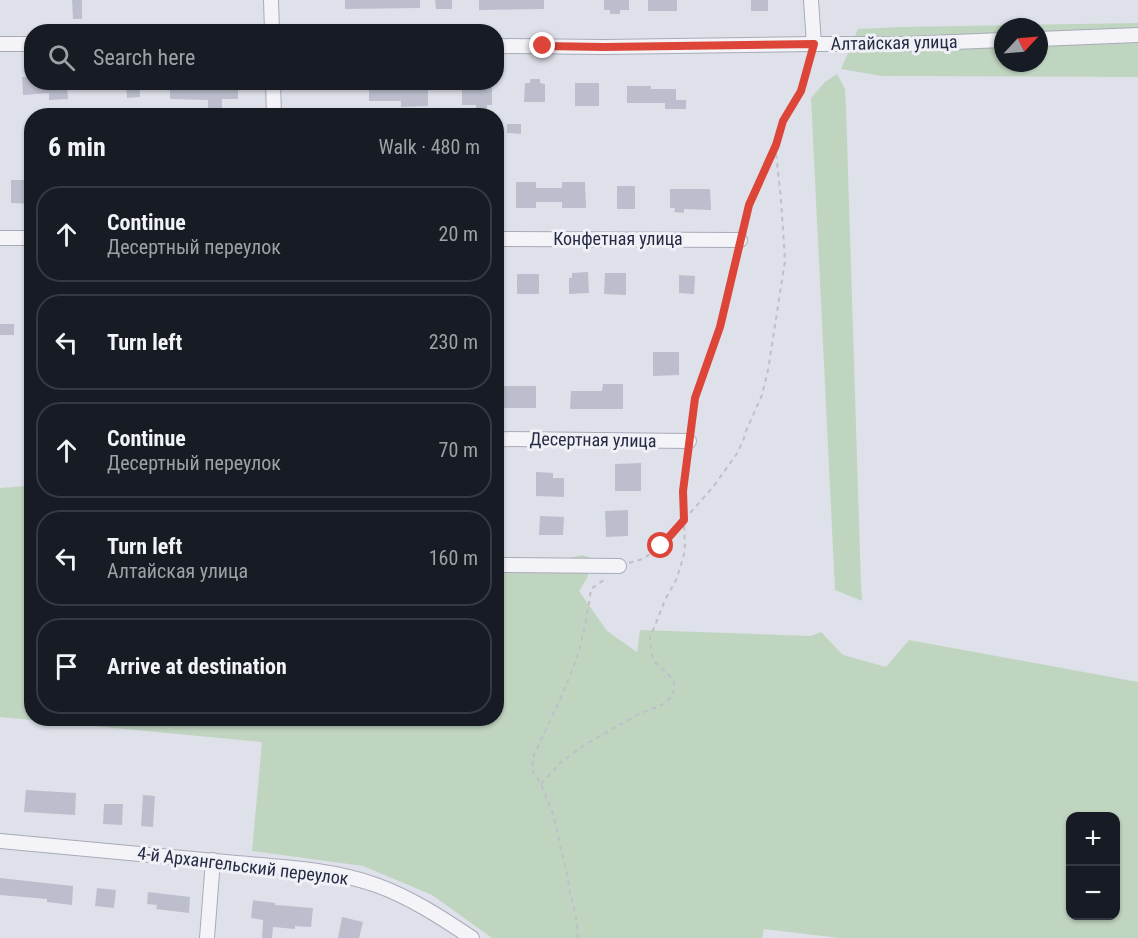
<!DOCTYPE html>
<html lang="en">
<head>
<meta charset="utf-8">
<style>
  :root { --surface:#171b24; --page:#242831; --text:#f1f3f6; --muted:#9ea1a6; --line:#363941 }
  body { margin:0; font-family:"Roboto Condensed",sans-serif; background:var(--page); color:var(--text) }
  .controls { position:absolute; right:18px; bottom:18px; display:grid; overflow:hidden; border-radius:12px; box-shadow:0 2px 4px #0004 }
  .controls button { width:54px; height:54px; display:grid; place-items:center; padding:0; border:0; border-bottom:2px solid var(--line); background:var(--surface); color:var(--text); font:30px sans-serif }
  .compass { position:absolute; left:994px; top:18px; width:54px; height:54px; border-radius:50%; background:var(--surface); box-shadow:0 2px 4px #0004; rotate:64deg }
  .stop { position:absolute; width:18px; height:18px; margin:-14px; border:4px solid #dc4538; border-radius:50%; background:#fff }
  .stop.end { background:#dc4538; border-color:#fff; box-shadow:0 2px 6px #0008 }
  .list { margin:0; padding:0; list-style:none }
  h2 { display:flex; justify-content:space-between; align-items:center; height:78px; margin:0; padding:0 24px; font-size:26px }
  h2 small { font-size:20px; font-weight:400; color:var(--muted) }
  .list li { display:grid; grid-template-columns:39px 1fr auto; gap:18px; align-items:center; box-sizing:border-box; height:96px; margin:0 12px 12px; padding:0 12px; border:2px solid var(--line); border-radius:24px }
  .list b { display:block; font-size:22px; white-space:nowrap }
  .list p { margin:0; font-size:20px; white-space:nowrap; color:var(--muted) }
  .list em { font-size:20px; font-style:normal; color:var(--muted) }
  .icon { flex:none; width:33px; height:33px; fill:none; stroke:currentColor; stroke-width:2; stroke-linecap:round; stroke-linejoin:round }
  .map { position:relative; flex:none; width:1138px; height:938px; overflow:hidden }
  .search { position:absolute; background:var(--surface); box-shadow:0 2px 4px #0004; left:24px; top:24px; width:480px; height:66px; display:flex; align-items:center; gap:15px; box-sizing:border-box; padding:0 21px; border-radius:24px; color:var(--muted); font-size:22px }
  .panel { position:absolute; background:var(--surface); box-shadow:0 2px 4px #0004; left:24px; top:108px; width:480px; height:618px; border-radius:24px }
  .map>svg:first-child { display:block }
</style>
</head>
<body>
<div class="map">
<svg width="1138" height="938" viewBox="0 0 1138 938">
  <rect width="100%" height="100%" fill="#dfe1ea"/>
  <g fill="#c0d5c0" fill-rule="evenodd">
    <path d="M 1138,23 L 1138,77 L 882,76 L 841,69 L 858,29 L 902,27 ZM 1003,27 L 1039,27 L 1039,63 L 1003,63 Z"/>
    <polygon points="837,74 845,89 846,107 861,584 862,601 835,590 811,98 825,82"/>
    <path d="M 31,482 L 32,718 L 496,718 L 497,571 L 516,572 L 582,555 L 595,559 L 587,578 L 579,591 L 607,631 L 637,652 L 640,630 L 811,636 L 821,632 L 843,655 L 886,667 L 909,640 L 1138,682 L 1138,938 L 839,938 L 764,929 L 762,938 L 492,938 L 432,895 L 363,866 L 252,851 L 262,742 L 0,717 L 0,488 L 26,486 ZM 1070,816 L 1116,816 L 1116,916 L 1070,916 Z"/>
  </g>
  <g fill="#bcbecd">
    <polygon points="72,0 82,0 82,19 73,19"/>
    <polygon points="345,0 420,0 420,8 345,9"/>
    <polygon points="435,0 452,0 452,9 436,9"/>
    <polygon points="479,0 544,0 544,9 479,10"/>
    <polygon points="604,0 629,0 629,10 620,10 620,14 610,14 610,10 604,10"/>
    <rect x="648" y="0" width="29" height="11"/>
    <rect x="751" y="0" width="17" height="11"/>
    <polygon points="22,77 32,77 32,82 67,82 68,99 49,100 49,93 23,95"/>
    <polygon points="530,79 540,79 540,83 545,84 545,102 524,102 525,83 530,83"/>
    <polygon points="126,82 139,82 140,97 127,98"/>
    <polygon points="170,82 238,82 238,99 222,99 222,113 208,112 208,100 170,99"/>
    <polygon points="470,82 492,84 492,105 487,105 487,111 476,111 476,105 462,105 462,83 470,84"/>
    <rect x="575" y="83" width="24" height="23"/>
    <polygon points="428,84 428,106 401,107 401,101 369,101 369,85"/>
    <polygon points="627,86 651,86 651,89 676,89 676,100 686,100 686,109 665,109 665,103 627,103"/>
    <polygon points="507,124 521,124 521,134 507,133"/>
    <polygon points="11,180 32,180 32,204 11,203"/>
    <polygon points="516,182 536,182 536,188 562,188 562,182 585,182 586,208 562,208 562,202 536,202 536,208 516,208"/>
    <rect x="617" y="186" width="18" height="23"/>
    <polygon points="670,189 710,189 711,210 684,209 684,213 674,212 675,208 670,208"/>
    <polygon points="588,272 589,293 569,294 569,278 572,278 572,273"/>
    <polygon points="605,273 626,273 626,295 604,294"/>
    <rect x="517" y="274" width="22" height="20"/>
    <polygon points="679,275 695,276 694,294 679,293"/>
    <rect x="0" y="324" width="14" height="11"/>
    <polygon points="653,352 679,352 679,375 653,376"/>
    <polygon points="603,384 623,384 623,409 570,409 571,391 602,391"/>
    <rect x="502" y="386" width="34" height="22"/>
    <polygon points="641,463 641,491 615,491 615,464"/>
    <polygon points="536,472 553,473 553,478 564,478 564,497 536,496"/>
    <polygon points="628,510 628,536 606,537 605,511"/>
    <polygon points="540,516 564,517 563,535 539,535"/>
    <polygon points="26,790 76,793 75,815 24,812"/>
    <polygon points="143,795 155,796 153,827 141,826"/>
    <polygon points="104,804 123,804 122,825 103,824"/>
    <polygon points="0,878 73,886 72,905 47,902 47,899 0,895"/>
    <polygon points="97,888 116,890 114,908 95,906"/>
    <polygon points="148,892 190,897 189,913 156,909 157,905 147,904"/>
    <polygon points="253,900 275,903 275,905 313,908 311,927 295,926 295,929 273,927 272,938 262,938 263,920 251,918"/>
    <polygon points="342,917 363,922 359,938 338,938"/>
  </g>
  <g fill="none" stroke-linecap="round" stroke-linejoin="round">
    <g stroke="#a8aab8" stroke-width="16">
      <g id="minor">
        <polyline points="271,0 272,32"/>
        <polyline points="811,0 814,44"/>
        <polyline points="1039,39 1138,35"/>
        <polyline points="0,44 32,44"/>
        <polyline points="496,46 604,47 814,44 905,44 1003,40"/>
        <polyline points="273,82 274,116"/>
        <polyline points="0,238 32,238"/>
        <polyline points="496,239 740,240"/>
        <polyline points="496,439 689,441"/>
        <polyline points="496,565 619,566"/>
        <path d="M 0,841 C 79,849 158,855 236,863 C 283,867 331,869 376,885 C 410,897 442,918 472,938"/>
        <polyline points="207,938 213,860"/>
      </g>
    </g>
    <g stroke="#bebfc9" stroke-width="2" stroke-dasharray="4.5 4.5" stroke-linecap="butt">
      <polyline points="742,229 749,205 774,148"/>
      <polyline points="691,429 695,398 720,327 737,252"/>
      <polyline points="629,563 643,559 661,546 713,487 736,455 743,441 746,431 762,395 768,370 785,261 781,199 775,145 783,121 801,91 811,55"/>
      <polyline points="541,784 561,762 586,744 637,715 666,703 671,697 675,688 673,679 654,661 651,652 650,638 665,600 677,578 685,551 683,491 687,452"/>
      <path d="M 578,938 L 576,917 L 570,893 L 567,874 L 553,814 L 541,784 L 532,770 L 533,757 C 549,723 566,689 578,654 C 584,633 588,611 591,589 L 605,579"/>
    </g>
    <use href="#minor" stroke="#f3f3f8" stroke-width="14"/>
  </g>
  <g fill="none" stroke-linecap="round" stroke-linejoin="round">
    <polyline stroke="#dc4538" stroke-width="8" points="543,46 604,47 814,44 801,91 783,121 776,145 749,205 720,327 695,398 683,491 684,520 661,546"/>
  </g>
  <g text-anchor="middle" stroke-width="6" stroke-linejoin="round" paint-order="stroke">
    <g font-size="18" fill="#262a43" stroke="#eff1f7">
      <text transform="translate(894 43) rotate(-1)" y="6">Алтайская улица</text>
      <text x="618" y="245">Конфетная улица</text>
      <text transform="translate(593 440) rotate(1)" y="6">Десертная улица</text>
      <text transform="translate(243 866) rotate(7)" y="6">4-й Архангельский переулок</text>
    </g>
  </g>
</svg>
<div class="controls">
<button>+</button>
<button>−</button>
</div>
<svg class="compass" viewBox="-18 -18 36 36"><path d="M0-13l5 13h-10z" fill="#e53935"/><path d="M0 13l5-13h-10z" fill="#9ea1a6"/></svg>
<div class="stop" style="left:661px;top:546px"></div>
<div class="stop end" style="left:543px;top:46px"></div>
<div class="search"><svg class="icon" aria-label="search" viewBox="0 0 24 24"><circle cx="10" cy="10" r="6"/><path d="M15 15l6 6"/></svg>Search here</div>
<section class="panel">
<h2>6 min<small>Walk · 480 m</small></h2>
<ul class="list">
<li><svg class="icon" aria-label="ahead" viewBox="0 0 24 24"><path d="M12 20V5M6 11l6-6 6 6"/></svg><div><b>Continue</b><p>Десертный переулок</p></div><em>20 m</em></li>
<li><svg class="icon" aria-label="left" viewBox="0 0 24 24"><path d="M17 20v-9H6M10 6l-5 5 5 5"/></svg><div><b>Turn left</b></div><em>230 m</em></li>
<li><svg class="icon" aria-label="ahead" viewBox="0 0 24 24"><path d="M12 20V5M6 11l6-6 6 6"/></svg><div><b>Continue</b><p>Десертный переулок</p></div><em>70 m</em></li>
<li><svg class="icon" aria-label="left" viewBox="0 0 24 24"><path d="M17 20v-9H6M10 6l-5 5 5 5"/></svg><div><b>Turn left</b><p>Алтайская улица</p></div><em>160 m</em></li>
<li><svg class="icon" aria-label="arrive" viewBox="0 0 24 24"><path d="M6 21V4h12l-3 4 3 4H6"/></svg><div><b>Arrive at destination</b></div></li>
</ul>
</section>
</div>
</body>
</html>
